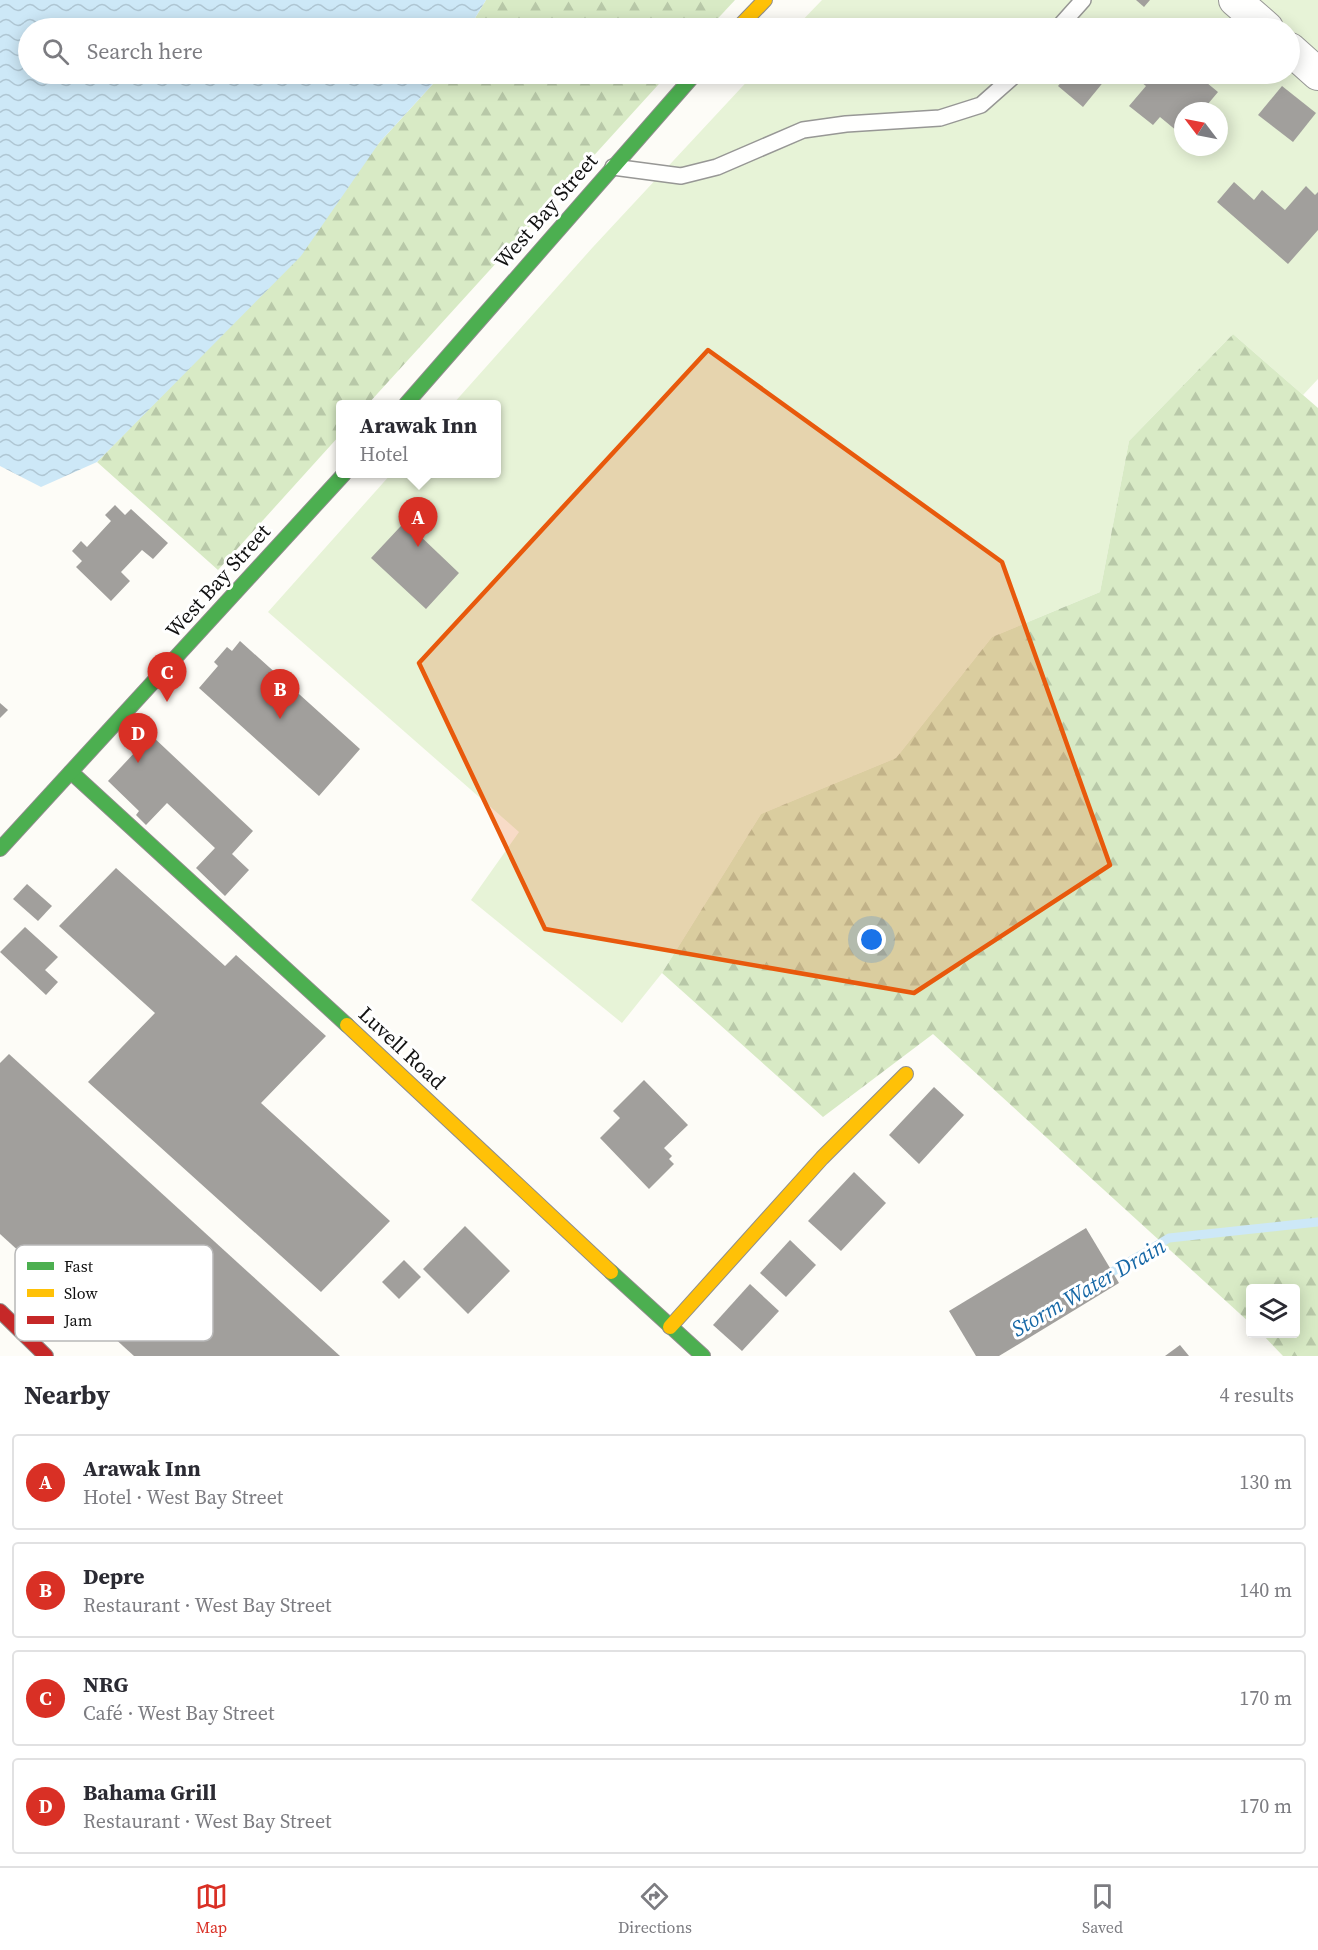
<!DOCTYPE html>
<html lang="en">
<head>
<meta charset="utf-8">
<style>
  :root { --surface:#fff; --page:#f7f7f7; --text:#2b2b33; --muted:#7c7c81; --line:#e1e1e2; --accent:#d93025 }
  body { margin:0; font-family:"Source Serif 4",serif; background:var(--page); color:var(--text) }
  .controls { position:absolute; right:18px; bottom:18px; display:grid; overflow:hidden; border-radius:6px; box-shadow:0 3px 15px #0003 }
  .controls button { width:54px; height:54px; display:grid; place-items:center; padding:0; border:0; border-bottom:2px solid var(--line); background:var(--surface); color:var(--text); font:30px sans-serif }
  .compass { position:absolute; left:1174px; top:102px; width:54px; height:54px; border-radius:50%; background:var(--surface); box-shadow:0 3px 15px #0003; rotate:302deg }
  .you { position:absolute; left:872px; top:940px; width:21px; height:21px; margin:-15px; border:4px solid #fff; border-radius:50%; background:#1a73e8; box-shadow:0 0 0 9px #1a73e833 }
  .badge { display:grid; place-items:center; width:39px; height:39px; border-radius:50%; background:var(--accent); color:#fff; font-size:20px; font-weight:700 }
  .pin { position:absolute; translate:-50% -50px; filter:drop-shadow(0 2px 3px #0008) }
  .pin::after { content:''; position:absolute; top:32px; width:21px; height:18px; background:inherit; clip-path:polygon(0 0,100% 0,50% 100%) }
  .popup { position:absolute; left:336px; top:400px; width:165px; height:78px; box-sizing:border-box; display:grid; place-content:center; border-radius:6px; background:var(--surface); filter:drop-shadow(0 2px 4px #0005); font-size:20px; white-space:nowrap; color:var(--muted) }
  .popup b { font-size:22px; color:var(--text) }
  .popup::after { content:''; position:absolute; left:50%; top:100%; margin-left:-12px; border:12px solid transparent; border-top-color:var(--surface) }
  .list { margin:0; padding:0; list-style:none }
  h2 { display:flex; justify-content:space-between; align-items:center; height:78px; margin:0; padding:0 24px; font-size:26px }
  h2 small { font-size:20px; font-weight:400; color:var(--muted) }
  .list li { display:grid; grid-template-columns:39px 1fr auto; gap:18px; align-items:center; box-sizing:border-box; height:96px; margin:0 12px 12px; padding:0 12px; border:2px solid var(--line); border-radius:6px }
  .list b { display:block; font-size:22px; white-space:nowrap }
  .list p { margin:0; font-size:20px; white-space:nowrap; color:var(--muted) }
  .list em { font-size:20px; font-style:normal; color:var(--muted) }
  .icon { flex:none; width:33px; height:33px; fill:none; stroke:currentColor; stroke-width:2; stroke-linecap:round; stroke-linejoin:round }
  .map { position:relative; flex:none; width:1318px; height:1356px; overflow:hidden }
  .search { position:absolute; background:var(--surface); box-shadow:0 3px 15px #0003; left:18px; right:18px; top:18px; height:66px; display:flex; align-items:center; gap:15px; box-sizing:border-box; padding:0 21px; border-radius:33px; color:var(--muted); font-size:22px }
  .sheet { height:510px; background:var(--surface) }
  nav { display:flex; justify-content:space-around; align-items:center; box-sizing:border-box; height:84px; border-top:2px solid var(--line); background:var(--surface); font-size:16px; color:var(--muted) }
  nav a { display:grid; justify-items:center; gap:3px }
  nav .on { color:var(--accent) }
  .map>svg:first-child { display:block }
</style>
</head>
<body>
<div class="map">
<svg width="1318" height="1356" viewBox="0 0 1318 1356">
  <defs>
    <pattern id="forest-firs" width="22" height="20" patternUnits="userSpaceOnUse" patternTransform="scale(1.5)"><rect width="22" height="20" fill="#d8eac5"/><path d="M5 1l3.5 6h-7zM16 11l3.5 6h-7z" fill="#b8c8a8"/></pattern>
    <pattern id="water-waves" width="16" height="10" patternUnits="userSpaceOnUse" patternTransform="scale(1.5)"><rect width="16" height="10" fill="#cde8f7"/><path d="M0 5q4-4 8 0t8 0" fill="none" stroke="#afc6d3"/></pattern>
  </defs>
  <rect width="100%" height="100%" fill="#fdfcf7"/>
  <path fill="#e7f3d7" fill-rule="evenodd" d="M 822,0 L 1318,0 L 1318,379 L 1303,395 L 1233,334 L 1129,441 L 1100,592 L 992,637 L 896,758 L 761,814 L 662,973 L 622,1023 L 471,900 L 519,832 L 268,612 L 391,474 L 496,474 L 496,404 L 453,404 L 593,247 L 754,74 L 1290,74 L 1290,28 L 795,28 ZM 1183,111 L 1219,111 L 1219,147 L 1183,147 Z"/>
  <g fill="url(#forest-firs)">
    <polygon points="486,0 735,0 709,28 469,28"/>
    <polygon points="442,74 668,74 368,404 340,404 340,435 218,570 97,462 185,372 379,143"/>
    <polygon points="1233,334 1318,408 1318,1356 1283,1356 1262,1334 1296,1334 1296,1288 1250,1288 1250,1323 933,1034 823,1117 662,973 761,814 896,758 992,637 1100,592 1129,441"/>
  </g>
  <polygon fill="url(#water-waves)" points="0,0 486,0 469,28 28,28 28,74 442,74 379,143 301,256 97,462 41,487 0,466"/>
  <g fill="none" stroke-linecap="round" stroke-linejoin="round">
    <polyline stroke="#cde8f7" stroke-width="9" points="1102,1278 1169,1238 1318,1222"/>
  </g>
  <g fill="#a19f9c">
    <polygon points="1136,0 1150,0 1144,7"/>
    <polygon points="1068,74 1097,74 1105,80 1083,107 1058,86"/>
    <polygon points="1141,74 1204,74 1201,78 1218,92 1202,111 1183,111 1183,136 1160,117 1153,125 1129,106 1146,86 1137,79"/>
    <polygon points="1282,86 1316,113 1293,142 1258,115"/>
    <polygon points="1234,182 1254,200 1262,190 1285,210 1306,186 1315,195 1318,192 1318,230 1288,264 1217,202"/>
    <polygon points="115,505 125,515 131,509 168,543 153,559 142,550 121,572 130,581 111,601 76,567 82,561 72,551 81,541 87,547 111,521 105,515"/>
    <polygon points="414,512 426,523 417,533 459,573 426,609 371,558"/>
    <polygon points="240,641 360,749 319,796 199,688 218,666 214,662 227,647 232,651"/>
    <polygon points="0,703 8,710 0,718"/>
    <polygon points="151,735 253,831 232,854 249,870 225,896 196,868 215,848 167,803 146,825 136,815 139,811 108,781"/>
    <polygon points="116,868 225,966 236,955 326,1036 261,1103 390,1221 321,1292 88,1082 155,1013 59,926"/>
    <polygon points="27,884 52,906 38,921 13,899"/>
    <polygon points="25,927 58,957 45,970 58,982 46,995 0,952"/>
    <polygon points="9,1054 340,1356 134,1356 0,1234 0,1063"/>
    <polygon points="644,1080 688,1125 664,1148 672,1156 669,1159 674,1164 649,1189 600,1138 620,1118 613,1111"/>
    <polygon points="934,1087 964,1115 919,1164 889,1135"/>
    <polygon points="854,1172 886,1203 841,1251 808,1221"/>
    <polygon points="465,1226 510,1271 468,1314 423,1269"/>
    <polygon points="1086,1228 1119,1283 999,1356 976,1356 949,1311"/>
    <polygon points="790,1240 816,1265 786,1297 760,1273"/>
    <polygon points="404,1260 421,1277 399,1299 382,1282"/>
    <polygon points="750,1284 779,1311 742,1351 713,1325"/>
    <polygon points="1180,1345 1189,1356 1165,1356"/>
  </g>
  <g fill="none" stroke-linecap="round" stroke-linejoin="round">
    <g stroke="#979795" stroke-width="18">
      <g id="lane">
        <polyline points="1058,28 1083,0"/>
        <polyline points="613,167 681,176 717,167 803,130 846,124 940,118 981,105 1016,74"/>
      </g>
    </g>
    <g stroke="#979795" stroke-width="34">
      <g id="street">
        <polyline points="1235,0 1267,28"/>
        <polyline points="1290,49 1318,74"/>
      </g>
    </g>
    <g stroke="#8e8d8b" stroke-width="16">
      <g id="fast">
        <polyline points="406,404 695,74"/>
        <polyline points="71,772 347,1025"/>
        <polyline points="0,849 344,474"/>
        <polyline points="611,1272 703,1356"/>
      </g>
    </g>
    <g stroke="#8e8d8b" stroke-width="16">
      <g id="slow">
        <polyline points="738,28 765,0"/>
        <polyline points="347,1025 611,1272"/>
        <polyline points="670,1327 822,1158 906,1074"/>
      </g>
    </g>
    <g stroke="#8e8d8b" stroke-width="16">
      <polyline id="jam" points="0,1311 46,1356"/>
    </g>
    <use href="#lane" stroke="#fffffe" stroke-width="15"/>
    <use href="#street" stroke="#fffffe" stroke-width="32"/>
    <use href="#fast" stroke="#4caf50" stroke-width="14"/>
    <use href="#slow" stroke="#ffc107" stroke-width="14"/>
    <use href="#jam" stroke="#c62828" stroke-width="14"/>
  </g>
  <path fill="#e8590c" fill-opacity="0.2" stroke="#e8590c" stroke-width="4.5" stroke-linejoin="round" d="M 708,350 L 1002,562 L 1110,865 L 914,993 L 545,929 L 419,663 Z"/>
  <g text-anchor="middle" stroke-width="6" stroke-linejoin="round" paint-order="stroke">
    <g font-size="21" fill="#111" stroke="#fff">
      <text transform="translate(546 211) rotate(-49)" y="7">West Bay Street</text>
      <text transform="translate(218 581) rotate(-48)" y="7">West Bay Street</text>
      <text transform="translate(402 1048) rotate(43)" y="7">Luvell Road</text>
    </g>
    <g font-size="22" font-style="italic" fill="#1768a6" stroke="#fff">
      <text transform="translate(1088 1287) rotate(-30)" y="8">Storm Water Drain</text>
    </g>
  </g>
  <rect x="15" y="1245" width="198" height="96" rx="9" fill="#fff" stroke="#b8b8b8" stroke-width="1.5"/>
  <rect x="27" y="1262" width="27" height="8" fill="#4caf50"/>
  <rect x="27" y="1289" width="27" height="8" fill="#ffc107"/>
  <rect x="27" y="1316" width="27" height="8" fill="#c62828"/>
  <g font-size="16" fill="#111">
    <text x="64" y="1272">Fast</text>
    <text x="64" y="1299">Slow</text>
    <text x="64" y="1326">Jam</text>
  </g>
</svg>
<div class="controls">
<button><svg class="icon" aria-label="layers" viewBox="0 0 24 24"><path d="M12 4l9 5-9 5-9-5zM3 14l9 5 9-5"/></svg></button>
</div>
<svg class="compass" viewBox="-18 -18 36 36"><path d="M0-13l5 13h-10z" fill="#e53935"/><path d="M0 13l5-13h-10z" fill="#7c7c81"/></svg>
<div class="you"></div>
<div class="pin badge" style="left:418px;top:547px">A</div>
<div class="popup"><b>Arawak Inn</b>Hotel</div>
<div class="pin badge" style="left:280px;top:719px">B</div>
<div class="pin badge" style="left:167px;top:702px">C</div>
<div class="pin badge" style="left:138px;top:763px">D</div>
<div class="search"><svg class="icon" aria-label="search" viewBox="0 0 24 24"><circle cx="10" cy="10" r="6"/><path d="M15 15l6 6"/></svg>Search here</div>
</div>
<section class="sheet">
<h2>Nearby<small>4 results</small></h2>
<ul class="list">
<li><span class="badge">A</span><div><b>Arawak Inn</b><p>Hotel · West Bay Street</p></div><em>130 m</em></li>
<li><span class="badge">B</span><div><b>Depre</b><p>Restaurant · West Bay Street</p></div><em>140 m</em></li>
<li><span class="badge">C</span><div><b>NRG</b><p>Café · West Bay Street</p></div><em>170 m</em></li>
<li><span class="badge">D</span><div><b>Bahama Grill</b><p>Restaurant · West Bay Street</p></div><em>170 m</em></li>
</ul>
</section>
<nav>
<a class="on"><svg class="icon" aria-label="map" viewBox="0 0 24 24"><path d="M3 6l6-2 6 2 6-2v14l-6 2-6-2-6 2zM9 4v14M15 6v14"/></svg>Map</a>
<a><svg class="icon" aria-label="directions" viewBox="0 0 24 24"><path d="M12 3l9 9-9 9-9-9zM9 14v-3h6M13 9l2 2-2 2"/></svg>Directions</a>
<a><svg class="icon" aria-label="saved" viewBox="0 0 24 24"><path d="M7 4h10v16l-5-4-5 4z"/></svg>Saved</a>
</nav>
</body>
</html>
